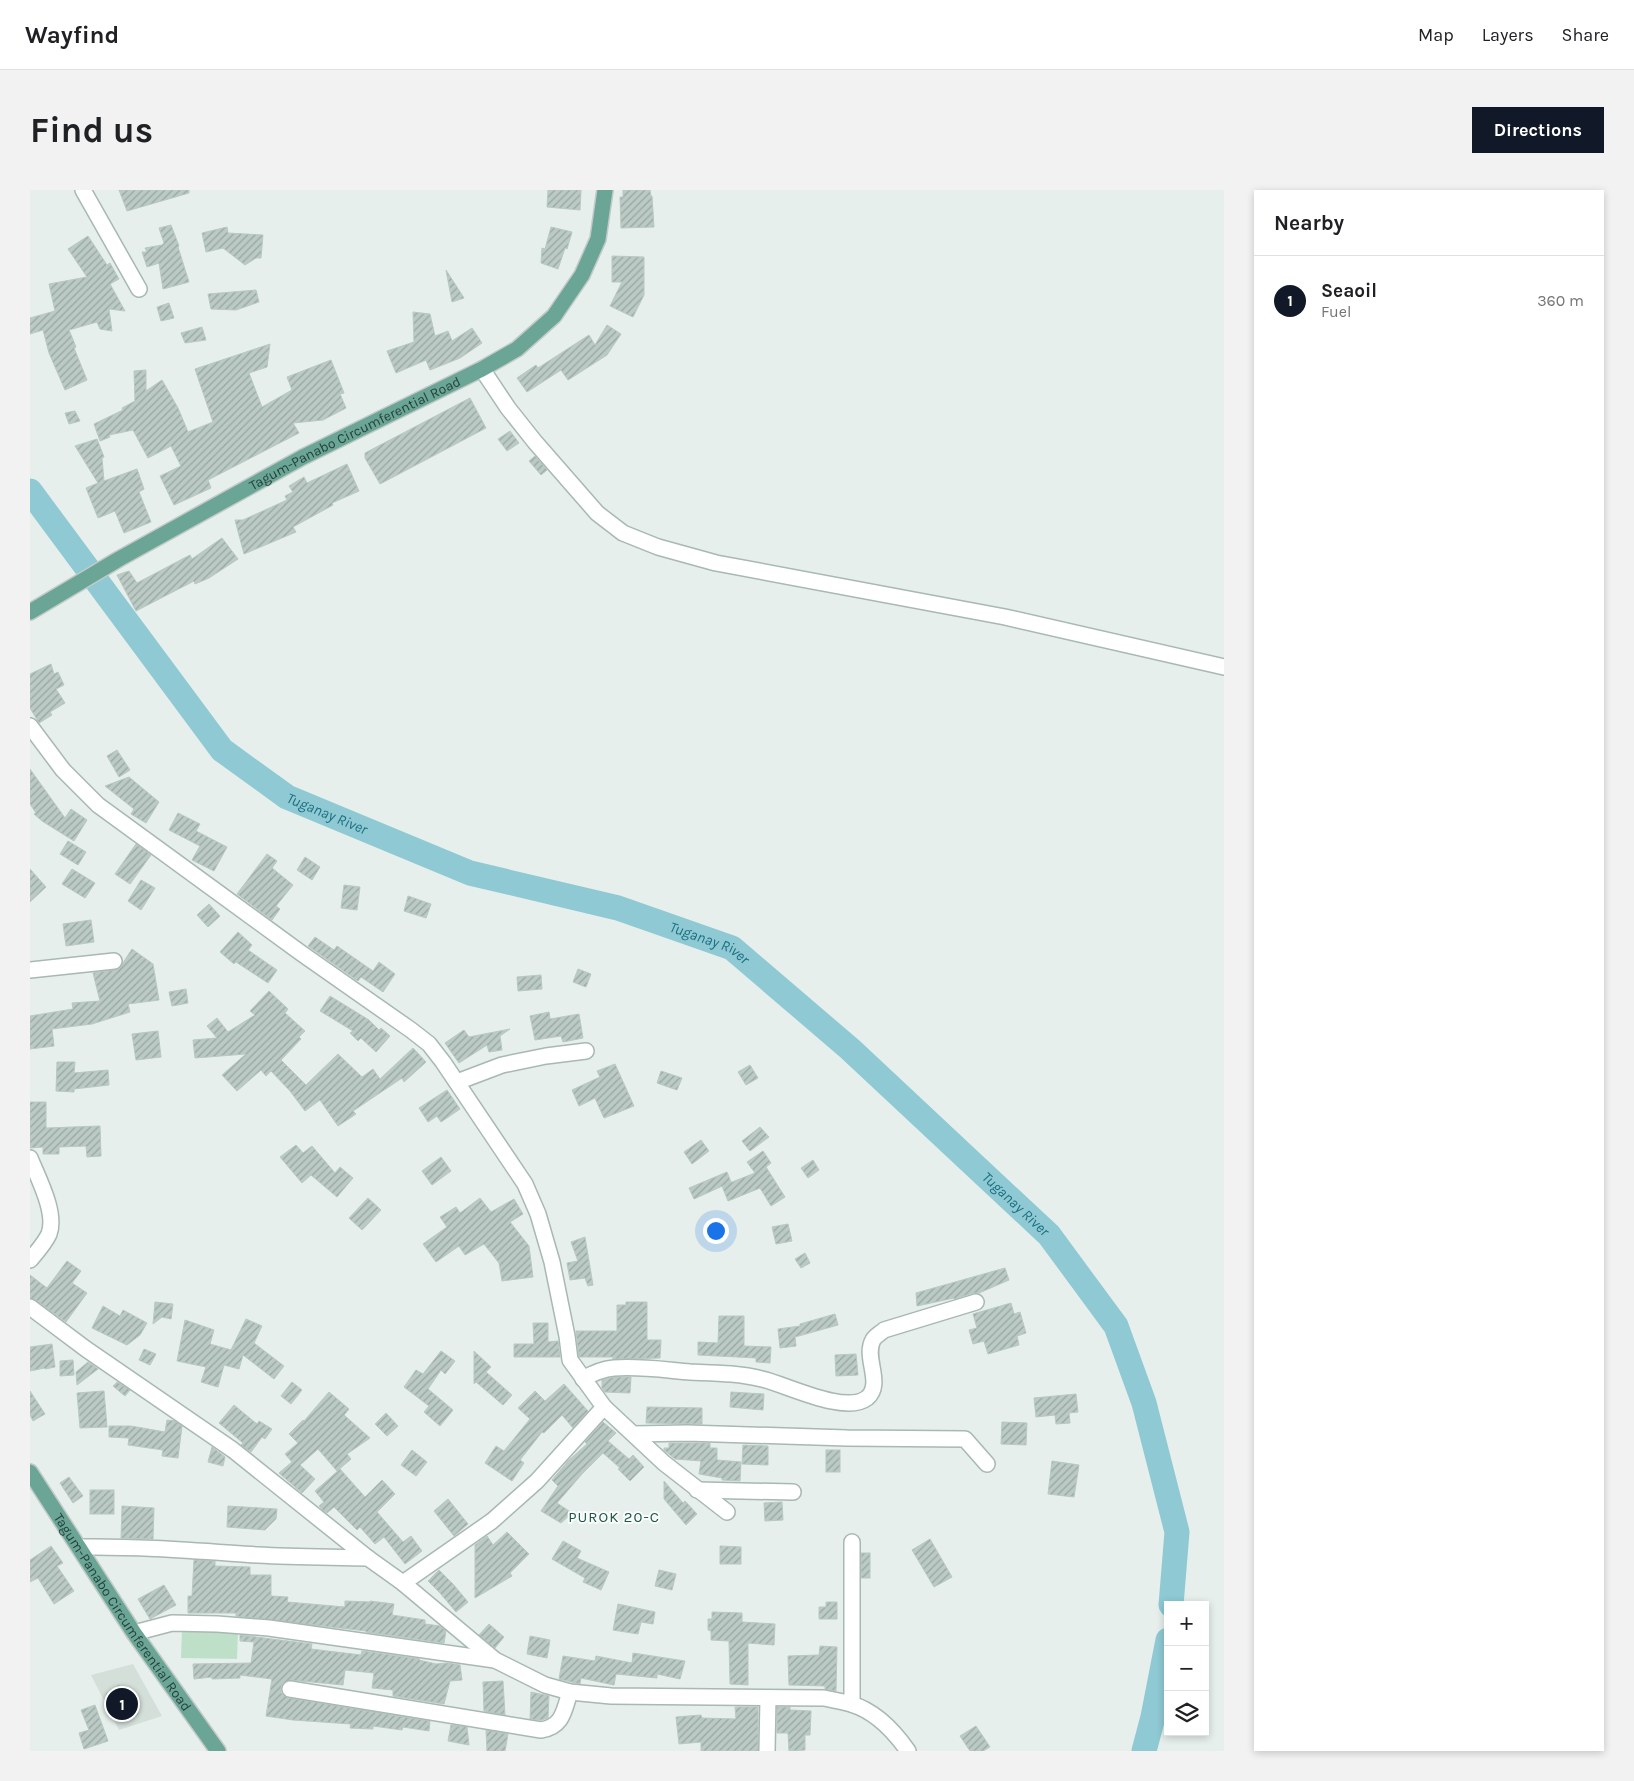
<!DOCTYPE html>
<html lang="en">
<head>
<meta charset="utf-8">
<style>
  :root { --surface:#fff; --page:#f2f2f2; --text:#202124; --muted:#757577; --line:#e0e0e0; --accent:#111827 }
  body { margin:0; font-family:Karla,sans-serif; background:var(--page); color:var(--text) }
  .controls { position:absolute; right:15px; bottom:15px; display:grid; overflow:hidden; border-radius:0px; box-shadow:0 2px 8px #0003 }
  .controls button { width:45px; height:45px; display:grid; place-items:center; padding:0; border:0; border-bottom:1px solid var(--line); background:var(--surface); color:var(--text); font:25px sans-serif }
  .you { position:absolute; left:685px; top:1040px; width:18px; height:18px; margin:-12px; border:4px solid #fff; border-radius:50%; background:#1a73e8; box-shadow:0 0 0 8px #1a73e833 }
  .badge { display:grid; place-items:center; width:32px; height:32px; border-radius:50%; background:var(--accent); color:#fff; font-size:16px; font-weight:700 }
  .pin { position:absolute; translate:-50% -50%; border:2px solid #fff; box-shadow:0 1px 5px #0006 }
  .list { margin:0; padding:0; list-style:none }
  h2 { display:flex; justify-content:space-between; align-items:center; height:65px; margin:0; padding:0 20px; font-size:21px }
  h2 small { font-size:16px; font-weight:400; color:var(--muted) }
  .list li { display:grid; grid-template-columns:32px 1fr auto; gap:15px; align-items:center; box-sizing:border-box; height:90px; padding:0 20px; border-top:1px solid var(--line) }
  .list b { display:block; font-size:19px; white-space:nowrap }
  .list p { margin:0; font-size:16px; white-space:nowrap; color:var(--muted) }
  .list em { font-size:16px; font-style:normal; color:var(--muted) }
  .icon { flex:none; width:28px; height:28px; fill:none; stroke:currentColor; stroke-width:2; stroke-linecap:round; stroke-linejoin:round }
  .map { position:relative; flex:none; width:1194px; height:1561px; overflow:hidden; border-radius:0px }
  header { display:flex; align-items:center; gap:30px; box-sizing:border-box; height:70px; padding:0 25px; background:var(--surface); border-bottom:1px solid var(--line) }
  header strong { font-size:24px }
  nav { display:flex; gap:28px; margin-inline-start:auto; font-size:18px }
  .intro { display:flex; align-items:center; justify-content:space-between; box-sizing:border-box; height:120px; padding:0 30px }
  h1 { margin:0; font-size:35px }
  .button { padding:12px 22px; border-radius:0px; background:var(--accent); color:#fff; font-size:18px; font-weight:700 }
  main { display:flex; gap:30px; padding:0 30px }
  aside { flex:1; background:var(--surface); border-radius:0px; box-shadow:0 2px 8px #0003 }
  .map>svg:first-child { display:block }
</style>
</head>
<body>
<header>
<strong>Wayfind</strong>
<nav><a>Map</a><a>Layers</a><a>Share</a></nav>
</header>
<div class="intro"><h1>Find us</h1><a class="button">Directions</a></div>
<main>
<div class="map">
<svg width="1194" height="1561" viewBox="0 0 1194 1561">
  <defs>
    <pattern id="building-hatch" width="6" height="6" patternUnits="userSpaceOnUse" patternTransform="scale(1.25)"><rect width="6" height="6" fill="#bbcac4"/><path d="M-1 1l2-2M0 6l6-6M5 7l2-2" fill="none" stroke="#98a6a0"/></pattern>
  </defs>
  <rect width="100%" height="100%" fill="#e6efeb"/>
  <polygon fill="#d4dfda" points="103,1474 132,1526 89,1540 61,1485"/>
  <polygon fill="#bfe0c8" points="152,1440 208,1441 207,1469 151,1468"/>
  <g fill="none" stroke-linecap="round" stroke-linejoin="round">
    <g stroke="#8ec9d4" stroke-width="25">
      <path id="s1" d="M 0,301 L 192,560 L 257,607 L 440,683 L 588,718 L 702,758 L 820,859 L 1019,1045 L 1086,1136 L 1114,1213 L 1147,1342 L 1141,1415"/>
      <polyline points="1114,1561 1123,1527 1138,1450"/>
    </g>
  </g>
  <g fill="url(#building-hatch)" stroke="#b8c9c2">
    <polygon points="89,0 159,0 159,3 97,21"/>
    <polygon points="518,0 551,0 550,20 517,17"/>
    <polygon points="593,0 620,0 621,6 622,6 624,37 591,38 590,7 593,7"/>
    <polygon points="141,35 149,56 148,57 159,92 133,99 129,73 117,77 112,62 117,62 115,58 132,55 134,53 129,38"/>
    <polygon points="197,37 198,43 233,45 231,68 226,68 215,75 193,58 176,62 172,43"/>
    <polygon points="521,37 542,42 537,59 535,58 528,79 511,73 512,58 515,59"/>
    <polygon points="58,46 77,75 80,73 89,89 80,94 95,121 79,119 82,141 70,139 67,132 39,140 46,157 44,158 57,190 35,200 19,163 13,140 0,144 0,128 25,121 19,94 57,87 38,59"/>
    <polygon points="582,66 614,67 614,105 603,127 580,116 592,92 582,92"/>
    <polygon points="416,80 434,108 422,112"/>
    <polygon points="226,100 229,112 206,120 181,119 178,104"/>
    <polygon points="139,113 144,128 131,131 127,117"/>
    <polygon points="383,122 400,124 405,146 418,141 422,151 442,138 452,153 430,168 400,180 396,170 366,183 357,161 384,152"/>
    <polygon points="577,135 591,144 577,165 538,190 531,180 497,202 487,188 506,175 508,178 559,145 565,155"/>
    <polygon points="172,137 176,150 155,153 151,143"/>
    <polygon points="240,154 237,177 219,183 232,217 262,200 257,187 301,170 314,203 310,204 316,218 293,230 263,233 269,243 178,290 181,298 144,315 130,286 151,276 141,256 118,268 103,240 79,245 80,247 70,251 64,234 93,220 92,218 105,211 104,181 116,180 116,201 132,190 148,218 158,242 183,232 165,179"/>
    <polygon points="440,208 456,238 350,294 335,268 335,263"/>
    <polygon points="45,221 50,231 39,234 35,223"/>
    <polygon points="480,241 489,253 477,261 468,249"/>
    <polygon points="67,249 74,267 72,268 74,291 107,279 114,299 109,302 121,332 94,343 85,321 68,328 56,298 68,293 45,256"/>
    <polygon points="505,266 517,280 511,285 499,271"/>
    <polygon points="317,274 329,301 302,313 303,315 263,337 266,342 214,364 205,330 213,330 257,310 255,306 263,302 259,296 274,287 277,293"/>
    <polygon points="192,348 208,369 179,388 165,394 164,391 106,421 87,385 99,381 107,393 160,365 162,369"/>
    <polygon points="21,474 24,484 28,482 34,495 26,499 35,513 20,522 22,525 9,533 0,518 0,484"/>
    <polygon points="87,560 100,580 89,587 77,566"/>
    <polygon points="0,579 35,628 41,619 57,630 44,651 12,631 4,624 6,623 0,614"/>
    <polygon points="99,587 129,612 116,633 101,624 104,619 75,596"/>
    <polygon points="148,623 170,634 166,641 197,657 184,681 162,670 170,656 139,640"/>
    <polygon points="38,651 56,662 48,675 30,664"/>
    <polygon points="106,654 121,665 100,694 85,684"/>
    <polygon points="237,664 247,671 242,678 263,695 246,716 250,719 242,730 207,704"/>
    <polygon points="275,667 290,677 282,690 267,680"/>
    <polygon points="0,679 16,697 0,712"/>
    <polygon points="42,679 65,693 55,708 32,694"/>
    <polygon points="111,690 125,698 111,720 98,711"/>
    <polygon points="314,695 330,697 327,720 311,718"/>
    <polygon points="378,706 401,714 396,728 374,721"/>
    <polygon points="179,714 190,726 178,737 167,725"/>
    <polygon points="61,730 64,752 36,756 33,734"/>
    <polygon points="208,742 222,755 218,760 247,780 238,793 206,772 204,774 190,762"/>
    <polygon points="285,747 304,760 307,756 343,781 349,772 365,784 353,802 331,787 328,791 278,756"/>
    <polygon points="102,759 123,774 129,810 98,814 100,822 62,834 22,839 24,856 0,859 0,826 43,819 42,813 70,811 63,783 89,779"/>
    <polygon points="548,779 561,784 556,797 543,792"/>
    <polygon points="511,785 512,799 488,801 487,787"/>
    <polygon points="156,799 158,813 142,816 139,802"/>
    <polygon points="239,801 258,819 255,823 275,841 269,847 271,849 251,870 276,895 308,864 332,887 343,879 350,889 383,858 396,872 374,892 372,888 323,921 326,924 308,936 290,910 275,921 260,901 241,881 236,886 231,880 207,901 192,885 216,864 165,868 163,850 187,848 177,836 187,828 198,842 225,825 220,821"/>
    <polygon points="300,806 339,830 349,840 351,838 360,846 346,862 331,848 328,851 320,843 323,841 290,821"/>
    <polygon points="519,822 520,829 549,824 553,848 533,852 531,846 505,850 500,826"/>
    <polygon points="480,839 470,846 472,860 459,862 457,855 429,873 415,853 434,840 439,847"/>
    <polygon points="128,841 131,867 106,870 102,844"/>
    <polygon points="27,872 45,872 44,883 78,880 79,895 44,899 44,902 26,901"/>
    <polygon points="585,874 604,916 574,928 565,908 549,916 542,900 570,887 567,881"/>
    <polygon points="720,875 728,888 716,895 708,882"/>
    <polygon points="631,881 652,888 647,900 627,893"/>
    <polygon points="417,900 430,919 411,932 407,926 398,932 389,918"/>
    <polygon points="0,912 16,912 16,938 70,936 71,966 57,967 56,956 29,957 29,964 13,964 13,957 0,958"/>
    <polygon points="730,937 739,947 720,961 712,951"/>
    <polygon points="671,950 679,961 662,974 654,962"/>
    <polygon points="266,955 273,963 282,956 305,983 310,977 323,988 307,1007 281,985 272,993 250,967"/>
    <polygon points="733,961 741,973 736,977 755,1007 741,1016 730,998 698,1011 692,996 725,983 717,972"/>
    <polygon points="411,967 421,981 402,995 392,981"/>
    <polygon points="783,970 789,980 778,988 771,978"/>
    <polygon points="697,982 701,992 664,1009 659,998"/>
    <polygon points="338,1008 351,1020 332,1040 319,1028"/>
    <polygon points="450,1008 461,1022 484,1009 493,1024 480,1032 499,1056 503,1087 472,1091 469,1073 454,1054 435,1065 429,1056 406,1072 393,1054 417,1037 410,1027 426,1017 430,1023"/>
    <polygon points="758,1034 762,1051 746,1054 742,1037"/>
    <polygon points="555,1047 563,1095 558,1096 555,1088 540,1090 537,1073 548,1071 541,1052"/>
    <polygon points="775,1063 780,1073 771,1078 765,1069"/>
    <polygon points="37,1071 51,1081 42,1093 57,1103 36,1132 6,1110 0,1108 0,1085 17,1098"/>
    <polygon points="975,1078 979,1090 949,1103 943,1103 924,1109 924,1108 887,1116 886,1103"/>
    <polygon points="125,1112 143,1114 141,1129 132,1127 123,1134"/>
    <polygon points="596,1112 617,1112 617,1150 631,1150 630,1168 583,1169 583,1167 549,1167 546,1141 587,1141 587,1115 596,1115"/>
    <polygon points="981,1113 984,1124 990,1122 996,1143 987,1146 989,1155 958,1164 954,1151 943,1154 939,1140 947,1138 943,1124"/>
    <polygon points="73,1116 90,1126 93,1120 117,1133 110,1145 97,1155 62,1138"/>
    <polygon points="805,1124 808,1135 765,1147 766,1156 750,1158 748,1139 770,1136 770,1134"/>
    <polygon points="689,1126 714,1126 714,1156 741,1157 740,1173 726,1172 726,1168 668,1165 668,1152 688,1153"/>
    <polygon points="216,1129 232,1136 224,1153 254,1176 244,1189 213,1165 209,1179 194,1175 188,1197 171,1192 176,1177 147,1171 155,1130 184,1140 180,1154 201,1160"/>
    <polygon points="503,1133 518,1133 518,1152 528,1151 530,1167 484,1167 484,1154 504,1154"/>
    <polygon points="22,1154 25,1177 15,1179 15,1178 0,1181 0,1157"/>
    <polygon points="114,1159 126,1164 120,1175 109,1170"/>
    <polygon points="411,1161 425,1171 415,1184 411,1180 398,1199 423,1220 410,1236 394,1222 399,1216 374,1197 386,1180 393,1184"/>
    <polygon points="444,1161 461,1177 456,1182 482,1205 473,1215 446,1192 444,1194"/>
    <polygon points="826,1164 828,1185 806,1186 805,1165"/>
    <polygon points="43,1170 44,1185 30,1186 30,1171"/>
    <polygon points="58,1172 68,1179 47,1195 46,1182"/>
    <polygon points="585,1187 601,1187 600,1203 575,1202 572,1198 572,1190"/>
    <polygon points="87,1192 100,1200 95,1206 83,1196"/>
    <polygon points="262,1192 272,1200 261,1214 251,1206"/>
    <polygon points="534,1194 558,1221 543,1238 532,1225 514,1243 512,1242 490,1270 494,1273 482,1291 455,1273 466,1256 474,1261 500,1229 488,1218 505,1201 515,1211"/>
    <polygon points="0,1201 15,1224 3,1231 0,1225"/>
    <polygon points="74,1201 77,1237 50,1238 47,1203"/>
    <polygon points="299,1202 319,1219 314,1225 340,1248 317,1264 321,1269 307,1281 288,1259 270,1275 285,1289 272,1303 249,1283 262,1272 255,1264 268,1253 259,1244 273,1230 274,1231"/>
    <polygon points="701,1202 734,1204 733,1220 700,1217"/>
    <polygon points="1046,1204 1048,1222 1039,1223 1040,1233 1026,1234 1025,1225 1006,1227 1004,1208"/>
    <polygon points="204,1215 227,1234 229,1231 242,1239 235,1249 232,1247 221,1262 211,1255 213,1253 189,1233"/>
    <polygon points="617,1217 672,1218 672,1234 616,1233"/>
    <polygon points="356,1223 368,1236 357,1246 345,1234"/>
    <polygon points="137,1230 145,1231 152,1236 148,1268 132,1266 133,1260 98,1255 99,1248 79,1247 79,1236 101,1236 135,1242"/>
    <polygon points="573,1232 586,1243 578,1251 599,1269 603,1265 614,1277 600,1291 588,1279 590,1278 573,1263 552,1284 527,1313 542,1323 531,1333 511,1321 528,1296 522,1290 538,1271 557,1254 555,1252"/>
    <polygon points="972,1232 997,1233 996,1255 971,1254"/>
    <polygon points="639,1253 680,1253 680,1258 687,1258 687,1270 711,1272 710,1291 692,1290 692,1288 669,1284 671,1271 645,1269 634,1260 634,1258 639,1258"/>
    <polygon points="713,1255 738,1256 738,1275 712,1274"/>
    <polygon points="182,1257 195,1267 193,1276 178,1272"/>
    <polygon points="382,1260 397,1272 386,1286 371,1275"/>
    <rect x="796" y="1260" width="14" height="22"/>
    <polygon points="1022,1271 1049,1275 1044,1307 1018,1304"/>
    <polygon points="310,1279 335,1307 352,1290 365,1304 347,1322 373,1352 381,1346 392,1361 375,1374 354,1347 345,1354 330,1337 327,1340 304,1317 297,1323 294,1321 289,1316 294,1312 285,1301"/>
    <polygon points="39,1287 53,1306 43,1313 30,1293"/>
    <polygon points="634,1291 653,1313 655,1311 667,1324 656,1335 634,1309"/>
    <rect x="60" y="1300" width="24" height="24"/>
    <polygon points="418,1309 438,1334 424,1346 404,1321"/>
    <polygon points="752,1312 753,1330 735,1331 734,1313"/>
    <polygon points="92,1316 124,1318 123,1349 91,1348"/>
    <polygon points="198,1316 247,1319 246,1329 235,1340 197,1337"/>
    <polygon points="477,1342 499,1364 480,1383 482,1386 445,1408 445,1355 457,1346 463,1355"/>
    <polygon points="900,1349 922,1387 904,1397 882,1360"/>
    <polygon points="533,1351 551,1361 547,1368 579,1382 571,1400 553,1392 555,1388 522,1369"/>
    <polygon points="21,1356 33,1373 27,1376 44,1401 24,1414 8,1388 0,1392 0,1370"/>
    <polygon points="690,1356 711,1357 711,1374 690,1374"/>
    <rect x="831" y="1363" width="9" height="25"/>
    <polygon points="164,1370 185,1371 185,1376 220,1377 220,1385 241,1385 241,1406 258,1407 257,1412 315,1417 315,1411 340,1412 340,1411 364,1414 362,1425 395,1430 395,1434 410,1436 416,1441 414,1453 336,1442 336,1441 206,1426 206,1423 158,1423 158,1406 162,1406"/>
    <polygon points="409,1380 423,1394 438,1412 426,1422 410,1403 398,1391"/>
    <polygon points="629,1380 646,1384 642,1400 625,1396"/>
    <polygon points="134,1395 146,1415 120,1429 108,1409"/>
    <polygon points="796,1412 807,1412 807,1429 789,1429 789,1417 796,1417"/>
    <polygon points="588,1414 625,1422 623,1434 611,1432 608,1444 583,1440"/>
    <polygon points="682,1422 712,1423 712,1432 745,1434 744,1455 718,1453 718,1495 700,1494 699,1451 681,1450 681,1441 678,1440 678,1429 682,1429"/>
    <polygon points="459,1434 474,1447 465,1458 449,1445"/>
    <polygon points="210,1445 282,1454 281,1459 331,1465 332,1461 390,1469 389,1470 406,1474 417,1473 430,1475 432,1490 420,1491 414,1514 363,1506 363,1500 342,1498 344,1483 315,1480 313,1495 261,1490 253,1493 251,1497 251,1503 258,1508 400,1531 399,1541 373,1537 372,1540 343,1536 343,1539 320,1538 321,1534 263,1530 236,1526 242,1489 210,1485 210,1488 182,1489 182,1487 164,1489 163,1474 221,1473 224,1452 210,1451"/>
    <polygon points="500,1446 520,1450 517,1468 497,1464"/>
    <polygon points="790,1456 807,1457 806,1501 795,1499 795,1496 759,1495 758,1466 789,1465"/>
    <polygon points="603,1463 655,1471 650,1489 627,1484 627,1488 586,1484 584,1495 551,1488 550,1494 529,1489 533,1466 565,1471 566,1466 602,1473"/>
    <polygon points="473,1491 475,1525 454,1521 453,1492"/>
    <polygon points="89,1495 108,1524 95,1532 76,1504"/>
    <polygon points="501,1502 519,1506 518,1528 511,1530 500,1529"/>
    <polygon points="65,1515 78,1551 54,1559 49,1543 59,1540 51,1520"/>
    <polygon points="705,1517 728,1517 728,1561 671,1561 671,1552 649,1554 646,1527 671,1525 672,1528 706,1529"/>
    <polygon points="747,1517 760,1517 760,1520 781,1521 780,1545 775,1545 775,1560 759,1561 758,1543 747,1543"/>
    <polygon points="421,1535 437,1537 439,1555 418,1551"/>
    <polygon points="946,1536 960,1557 953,1561 940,1561 930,1546"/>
    <polygon points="456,1540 478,1544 475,1561 457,1561"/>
  </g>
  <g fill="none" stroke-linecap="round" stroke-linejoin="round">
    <g stroke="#a8b8b2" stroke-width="18">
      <g id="minor">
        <polyline points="53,0 109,99"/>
        <polyline points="452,179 478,218 505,252 567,323 593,343 628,357 686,373 975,427 1194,477"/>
        <polyline points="0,536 33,580 68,615 271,763 381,840 399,854 413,872 495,994 508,1024 522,1072 537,1146 540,1170 574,1217 507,1291 462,1331 373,1393"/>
        <polyline points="0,780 84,771"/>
        <polyline points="427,892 472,875 516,866 556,861"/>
        <path d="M 0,968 C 8,988 27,1023 19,1044 C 15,1053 6,1063 0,1070"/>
        <path d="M 0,1117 L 56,1159 L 203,1260 L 338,1368 L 373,1393 L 465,1470 L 515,1495 L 540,1502 L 581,1506 L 794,1508 C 803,1510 812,1511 821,1514 C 845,1521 864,1541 878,1561"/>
        <path d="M 553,1189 C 563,1183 573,1179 584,1178 C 609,1176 636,1180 660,1182 C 684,1183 708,1183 732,1189 C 755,1194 815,1225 837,1208 C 854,1194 833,1167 843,1150 C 845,1146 851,1143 854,1140 L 946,1112"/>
        <polyline points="574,1217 634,1273 697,1322"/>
        <polyline points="604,1244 657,1243 817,1248 935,1249 957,1274"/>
        <polyline points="667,1300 763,1302"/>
        <polyline points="822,1352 822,1514"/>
        <path d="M 49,1357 C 109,1356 168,1361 228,1365 C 264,1367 301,1367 338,1368"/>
        <polyline points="104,1443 142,1433 187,1434 239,1438 465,1470"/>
        <path d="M 260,1499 L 511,1540 C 533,1537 534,1520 540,1502"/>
        <polyline points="737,1561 738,1508"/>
      </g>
    </g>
    <g stroke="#c2cac8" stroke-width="18">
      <g id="major">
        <path id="s2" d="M 0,422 L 89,369 L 273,267 L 452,179 L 487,159 L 524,126 L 552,85 L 568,49 L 575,0"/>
        <path id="s3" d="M 0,1282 L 104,1443 L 188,1561"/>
      </g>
    </g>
    <use href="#minor" stroke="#fff" stroke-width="15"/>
    <use href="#major" stroke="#6aa596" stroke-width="15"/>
  </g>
  <g text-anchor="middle" stroke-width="4" stroke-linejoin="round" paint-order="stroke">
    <g font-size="14" fill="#24423a" stroke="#f7fbf9">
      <text dy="5" stroke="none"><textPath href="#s2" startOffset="371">Tagum-Panabo Circumferential Road</textPath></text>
      <text dy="5" stroke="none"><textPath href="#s3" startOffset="168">Tagum-Panabo Circumferential Road</textPath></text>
    </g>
    <g font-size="15" font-style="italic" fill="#1c6f80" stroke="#f7fbf9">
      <text dy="5" stroke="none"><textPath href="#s1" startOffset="446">Tuganay River</textPath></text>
      <text dy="5" stroke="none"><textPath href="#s1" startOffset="851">Tuganay River</textPath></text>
      <text dy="5" stroke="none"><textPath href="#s1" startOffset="1256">Tuganay River</textPath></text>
    </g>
    <g font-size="15" letter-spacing="1" fill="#1f5548" stroke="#f7fbf9">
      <text x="584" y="1332">PUROK 20-C</text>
    </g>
  </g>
</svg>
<div class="controls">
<button>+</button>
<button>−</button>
<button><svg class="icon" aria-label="layers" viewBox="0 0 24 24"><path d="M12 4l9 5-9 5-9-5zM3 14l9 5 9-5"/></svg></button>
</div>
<div class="you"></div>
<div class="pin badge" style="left:92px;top:1514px">1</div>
</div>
<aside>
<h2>Nearby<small></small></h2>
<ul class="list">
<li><span class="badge">1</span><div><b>Seaoil</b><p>Fuel</p></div><em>360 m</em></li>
</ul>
</aside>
</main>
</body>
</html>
